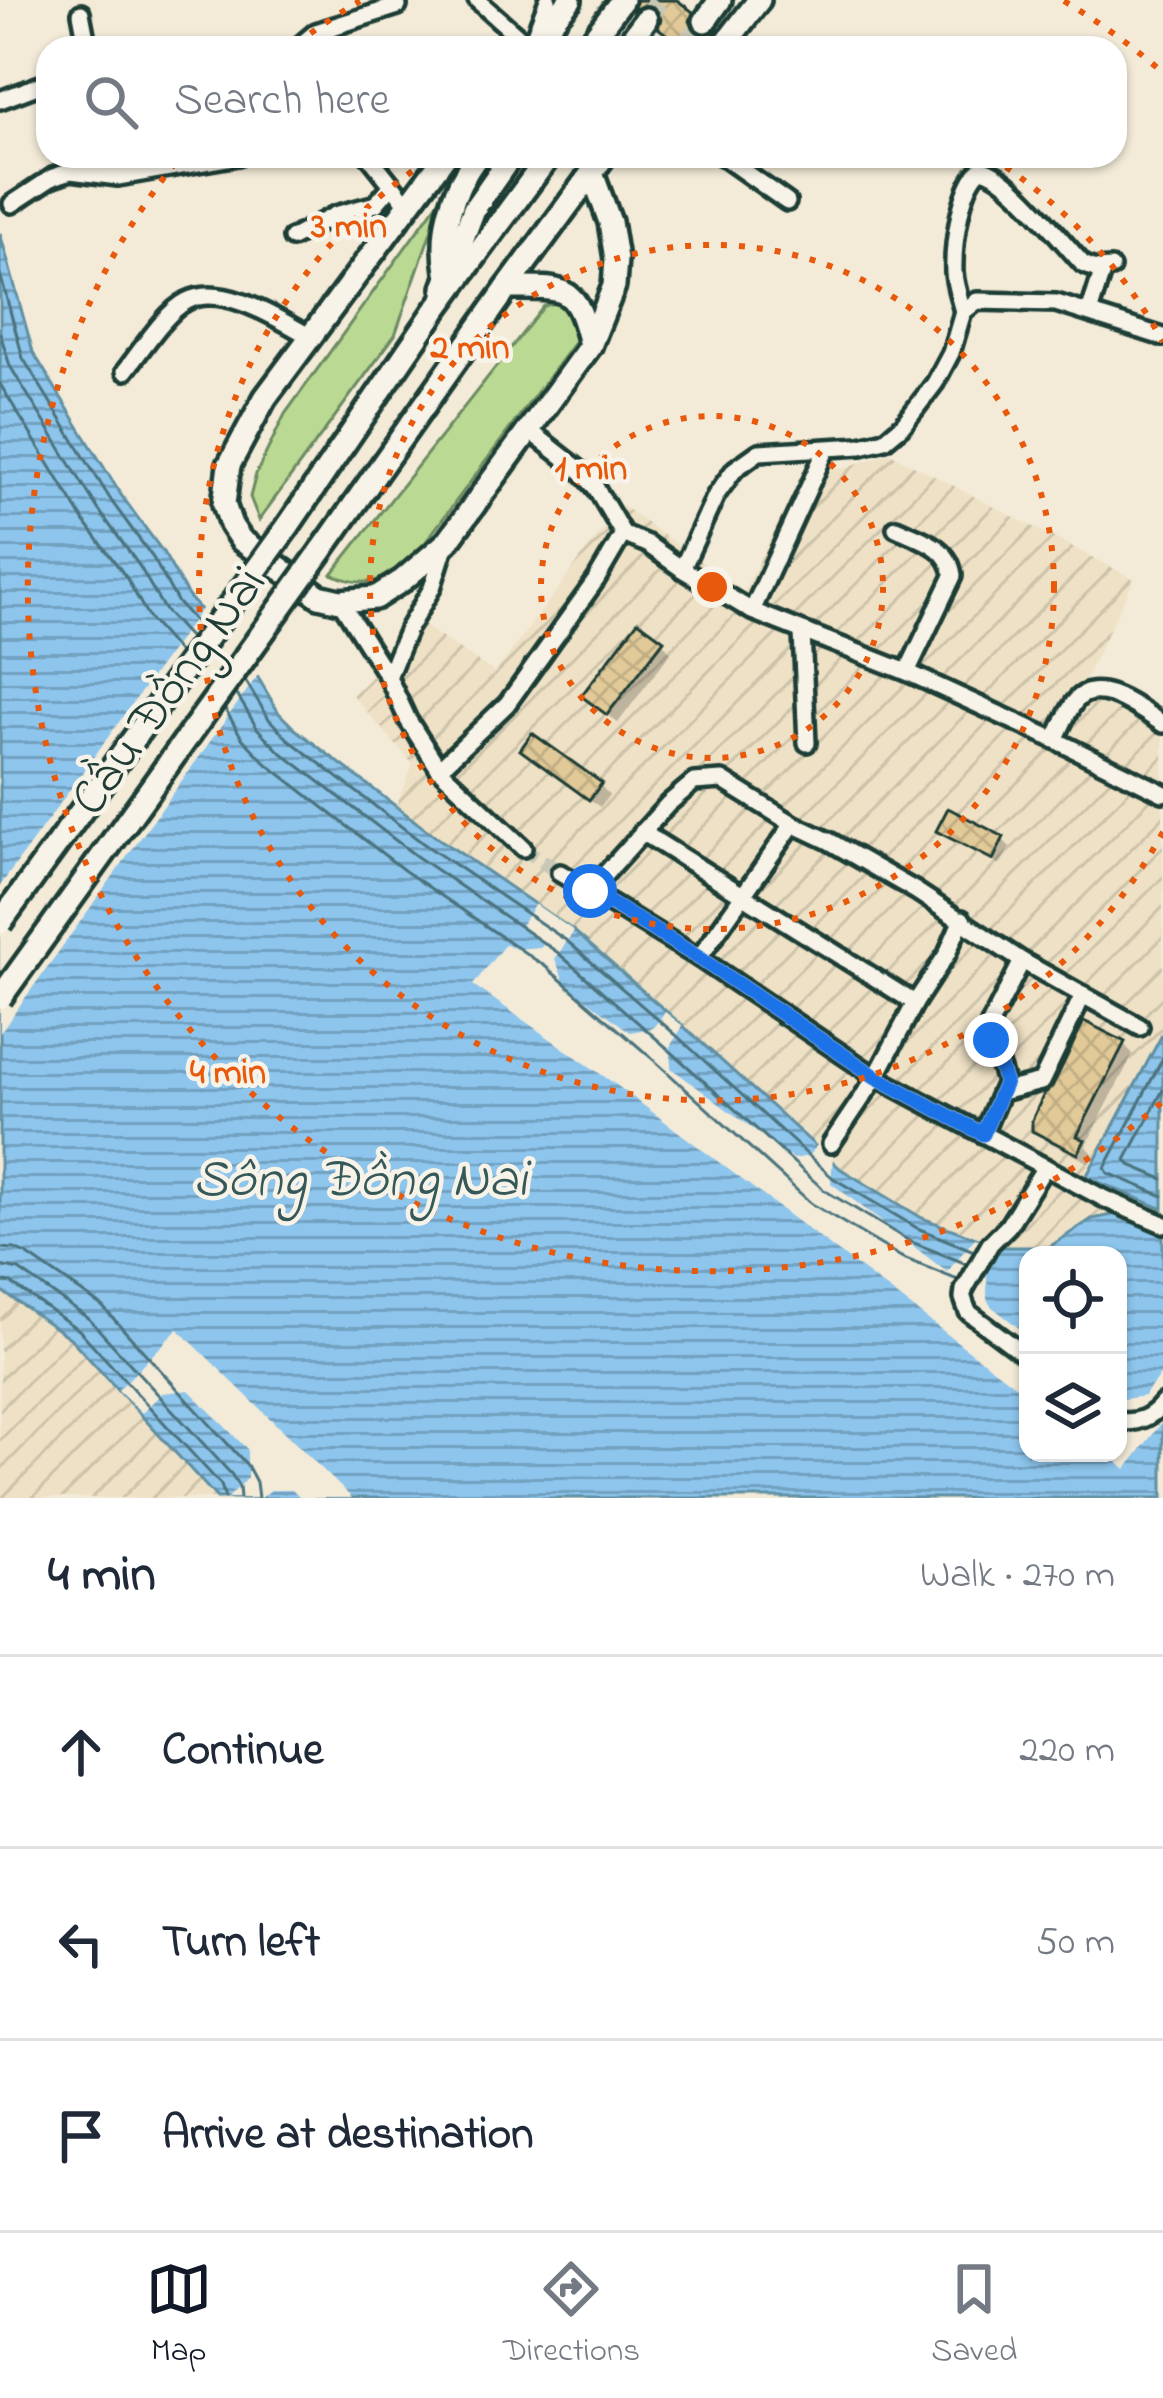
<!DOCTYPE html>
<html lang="en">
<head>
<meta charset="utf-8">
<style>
  :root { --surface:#fff; --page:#f2f2f3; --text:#1f2937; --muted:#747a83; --line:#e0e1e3; --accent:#111827 }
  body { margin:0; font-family:"Indie Flower",sans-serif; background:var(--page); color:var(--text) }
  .controls { position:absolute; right:36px; bottom:36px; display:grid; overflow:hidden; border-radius:24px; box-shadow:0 3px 9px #0004 }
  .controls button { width:108px; height:108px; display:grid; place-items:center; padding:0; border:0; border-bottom:3px solid var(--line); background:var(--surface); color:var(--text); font:60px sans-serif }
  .stop { position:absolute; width:36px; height:36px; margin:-27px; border:9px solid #1a73e8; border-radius:50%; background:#fff }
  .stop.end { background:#1a73e8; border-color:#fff; box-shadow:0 3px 12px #0008 }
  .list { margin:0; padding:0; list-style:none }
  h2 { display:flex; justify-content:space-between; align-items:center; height:156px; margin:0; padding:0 48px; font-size:51px }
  h2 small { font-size:39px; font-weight:400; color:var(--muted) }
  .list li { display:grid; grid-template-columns:78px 1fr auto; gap:36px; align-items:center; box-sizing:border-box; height:192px; padding:0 48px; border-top:3px solid var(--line) }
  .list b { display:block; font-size:45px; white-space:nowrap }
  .list em { font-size:39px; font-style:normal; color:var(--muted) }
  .icon { flex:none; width:66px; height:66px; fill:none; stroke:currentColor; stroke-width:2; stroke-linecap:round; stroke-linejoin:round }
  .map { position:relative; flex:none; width:1163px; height:1498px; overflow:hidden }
  .search { position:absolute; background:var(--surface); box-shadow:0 3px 9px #0004; left:36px; right:36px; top:36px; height:132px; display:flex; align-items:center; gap:30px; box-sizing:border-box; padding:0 42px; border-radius:36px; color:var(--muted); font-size:45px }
  .sheet { height:732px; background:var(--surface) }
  nav { display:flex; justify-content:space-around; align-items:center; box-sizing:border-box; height:168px; border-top:3px solid var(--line); background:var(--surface); font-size:33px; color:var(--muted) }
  nav a { display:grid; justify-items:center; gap:6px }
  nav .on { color:var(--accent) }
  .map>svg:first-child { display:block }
</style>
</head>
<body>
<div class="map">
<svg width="1163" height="1498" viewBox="0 0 1163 1498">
  <defs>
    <pattern id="industrial-furrows" width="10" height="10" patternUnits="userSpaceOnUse" patternTransform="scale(3)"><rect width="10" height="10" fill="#eee1c5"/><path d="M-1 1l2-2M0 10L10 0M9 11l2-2" fill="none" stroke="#ccc2aa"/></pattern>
    <pattern id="water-rules" width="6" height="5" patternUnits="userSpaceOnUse" patternTransform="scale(3)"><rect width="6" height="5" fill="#8dc5ec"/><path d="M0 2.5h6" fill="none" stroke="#73a1c0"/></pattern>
    <pattern id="building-cross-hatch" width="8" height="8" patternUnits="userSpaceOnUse" patternTransform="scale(3)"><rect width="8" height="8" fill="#e2c998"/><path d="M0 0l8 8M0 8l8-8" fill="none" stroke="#c1ae84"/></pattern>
  </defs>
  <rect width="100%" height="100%" fill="#f3ebd8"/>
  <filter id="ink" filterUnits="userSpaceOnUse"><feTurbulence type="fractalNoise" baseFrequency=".00833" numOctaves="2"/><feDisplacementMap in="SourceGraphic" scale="24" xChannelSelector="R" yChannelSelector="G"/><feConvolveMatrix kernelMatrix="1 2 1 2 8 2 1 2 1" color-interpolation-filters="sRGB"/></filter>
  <g filter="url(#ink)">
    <g fill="url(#industrial-furrows)">
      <polygon points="890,453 1134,579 1083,683 1163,726 1163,1033 1086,1176 1163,1209 1163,1231 1092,1219 1049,1247 1000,1247 922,1218 841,1169 683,1026 396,807 413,764 352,695 421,624 495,673 621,505 744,592 803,473 843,468"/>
      <polygon points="0,1290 70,1338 217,1498 0,1498"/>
    </g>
    <g fill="#bad992" stroke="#6c8b63" stroke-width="3">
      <polygon points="444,194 395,335 259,520 250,497 256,474 285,414"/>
      <path d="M 558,302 L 567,307 L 579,328 L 576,340 L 419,551 C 391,579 370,592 332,574 L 544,306 Z"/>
    </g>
    <g fill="url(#water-rules)" stroke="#618fa2" stroke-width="3" fill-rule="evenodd">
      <path d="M 0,233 L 33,352 L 121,495 L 163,552 L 188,596 L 250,664 L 279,713 L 295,729 L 432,834 L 574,931 L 683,1026 L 841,1169 L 922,1218 L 1000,1247 L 1049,1247 L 1092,1219 L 1123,1213 L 1163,1231 L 1163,1498 L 217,1498 L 70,1338 L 0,1290 ZM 1028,1255 L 1118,1255 L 1118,1453 L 1028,1453 Z"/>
      <polygon points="1163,1033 1163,1209 1086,1177"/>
    </g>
    <g fill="#f3ebd8">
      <polygon points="204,605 255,660 261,671 0,1033 0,886"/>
      <polygon points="535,904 574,931 555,959 565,983 630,1032 653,1028 665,1012 683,1026 671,1045 671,1068 794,1159 808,1156 818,1144 833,1156 831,1183 947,1272 975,1238 1000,1247 987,1268 987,1299 991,1306 1028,1335 1028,1395 615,1084 473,985 505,944 516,949 540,947 543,944 521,925"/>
      <polygon points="178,1329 352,1498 300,1498 292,1490 271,1490 261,1498 228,1498 247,1478 247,1449 189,1390 162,1393 142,1413 118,1390"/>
      <polygon points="1163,1371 1163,1421 1126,1469 1105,1453 1118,1453 1118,1400 1144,1396"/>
    </g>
    <g fill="#0003">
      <polygon points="662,642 671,652 618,723 595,705"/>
      <polygon points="534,759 600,785 609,795 600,807"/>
      <polygon points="940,830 1003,840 1010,847 1000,865 947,837"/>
      <polygon points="1124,1044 1133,1054 1086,1146 1093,1153 1088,1162 1045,1140 1035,1130"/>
    </g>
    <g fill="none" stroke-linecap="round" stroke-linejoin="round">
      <g stroke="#4b737e" stroke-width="3">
        <polyline points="0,274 23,358 112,502 153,558 178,603 199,626"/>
        <polyline points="0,333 10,366 98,509 140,567 165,611 190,638"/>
        <polyline points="0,384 84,521 126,577 150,620 179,653"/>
        <polyline points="245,680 269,719 288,739 424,844 567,941 676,1035 833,1178 917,1228 974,1251"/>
        <polyline points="236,693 257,728 278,750 416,856 557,952 666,1047 824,1190 909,1241 967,1264"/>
        <polyline points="225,709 242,738 267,764 405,871 546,967 655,1061 812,1204 901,1257 958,1280"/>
        <polyline points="1163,1058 1105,1168 1108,1173 1163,1196"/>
        <polyline points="1163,1090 1126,1160 1130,1165 1163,1179"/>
        <polyline points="0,1248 15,1249 28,1255 102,1306 247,1465 256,1482 258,1498"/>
        <polyline points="0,1266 19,1270 89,1319 232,1475 239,1487 240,1498"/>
        <polyline points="0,1281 11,1283 79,1330 221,1485 225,1498"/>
      </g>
    </g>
    <g fill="url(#building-cross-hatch)" stroke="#1f3d34" stroke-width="3">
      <polygon points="637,0 677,0 693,12 690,21 695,32 705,36 717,30 707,48 684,48 658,28 661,19 656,8 646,4 633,10"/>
      <polygon points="638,621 664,640 607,715 581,696"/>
      <polygon points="532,733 602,783 589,800 520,750"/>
      <polygon points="948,808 1004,837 993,860 936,831"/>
      <polygon points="1084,1021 1125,1042 1077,1136 1085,1140 1078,1154 1032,1131 1032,1120 1044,1094 1052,1087"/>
    </g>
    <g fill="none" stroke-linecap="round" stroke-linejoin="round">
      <polyline stroke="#c9c8b7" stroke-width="15" stroke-dasharray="15 8" stroke-linecap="butt" points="523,848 560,873"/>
      <g stroke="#c9c8b7" stroke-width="21" stroke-dasharray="21 10" stroke-linecap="butt">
        <polyline points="646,19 660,0"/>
        <polyline points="684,48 705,21"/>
      </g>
      <g stroke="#1f3d34" stroke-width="24">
        <g id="minor">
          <polyline points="477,0 530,47 548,0"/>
          <polyline points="81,13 85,34 84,48"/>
          <polyline points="297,48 316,32 398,6"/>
          <polyline points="0,100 48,82"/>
          <polyline points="369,156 408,205"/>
          <polyline points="722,156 787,202"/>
          <polyline points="12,204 53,177 71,171 118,177 238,156"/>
          <polyline points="292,238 335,215 376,204 392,185"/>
          <path d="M 963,312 C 960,299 955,286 954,273 C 953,246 960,186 981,169 C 1008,172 1062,242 1083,264 L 1095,269 L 1111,268"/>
          <polyline points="1089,313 1103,269"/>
          <path d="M 125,371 C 141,351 165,312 187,301 C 223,283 278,319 309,336"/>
          <polyline points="530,431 581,471 596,488 623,534 647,544 682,569 752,611 907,672 1055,740 1163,793"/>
          <path d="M 896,528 C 920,539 950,546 953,576 L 907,672"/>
          <polyline points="682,569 716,495 735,469 759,452 861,446 885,440 903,425 935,383 951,353 963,312 977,301 1056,303 1163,337"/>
          <polyline points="340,601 388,677 408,720 439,769 523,848"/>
          <polyline points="752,611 826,450"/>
          <polyline points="802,633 807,743"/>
          <polyline points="388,677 408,629 432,588 446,543"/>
          <path d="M 1055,740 C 1061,728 1066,714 1074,703 C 1096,673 1140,710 1163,724"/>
          <polyline points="439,769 507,704 596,580 623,534"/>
          <polyline points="642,832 915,1003"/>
          <polyline points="560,873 699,958 876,1077 1105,1199 1163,1224"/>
          <polyline points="590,891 668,804 694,782 722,780 793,824 829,841 916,891 1022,961 1140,1027"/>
          <polyline points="699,958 793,824"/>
          <polyline points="1001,1092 1041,1082 1083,995"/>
          <polyline points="983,1134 1005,1082 991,1040 990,1024 1022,961"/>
          <polyline points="831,1144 876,1077 915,1003 947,954 962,919"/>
          <polyline points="1028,1357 968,1312 963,1298 964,1290 990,1244 1008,1226 1045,1167"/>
          <path d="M 1118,1421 C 1137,1424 1151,1418 1163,1403"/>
        </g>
      </g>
      <g stroke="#1f3d34" stroke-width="30">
        <g id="highway">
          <polyline points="705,21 720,0"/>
          <polyline points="529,48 570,0"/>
          <polyline points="586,48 622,0"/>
          <polyline points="625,48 646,19"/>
          <polyline points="722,48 759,0"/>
          <polyline points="445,156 265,398 229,465 224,504 231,525 241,540 319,596 340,601 375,598 403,580 447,542 590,346 614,286 616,259 610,222 592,173"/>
          <path d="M 447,272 C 440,228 451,192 477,156"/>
          <polyline points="444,288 474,209 511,156"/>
          <path d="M 507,288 C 566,288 576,284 590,345"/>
          <polyline points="288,526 435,311 549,156"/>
          <polyline points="322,550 507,288 604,156"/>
        </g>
      </g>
      <use href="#minor" stroke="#f7f3e8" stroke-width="15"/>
      <use href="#highway" stroke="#f7f3e8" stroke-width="21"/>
      <g stroke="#1f3d34" stroke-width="30" stroke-linecap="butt">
        <g id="highway-bridge">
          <polyline points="0,923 288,526"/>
          <polyline points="0,998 322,550"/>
        </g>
      </g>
      <use href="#highway-bridge" stroke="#f7f3e8" stroke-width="21"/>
    </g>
  </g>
  <g fill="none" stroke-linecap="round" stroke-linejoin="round" filter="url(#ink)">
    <polyline stroke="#1a73e8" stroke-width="15" points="590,891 699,958 876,1077 983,1134 1005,1082 991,1040"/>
  </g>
  <g fill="none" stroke="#e8590c" stroke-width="6" stroke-dasharray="6 12">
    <circle cx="712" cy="587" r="171"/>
    <circle cx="712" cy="587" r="342"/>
    <path d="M1163 832A513 513 0 1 1 433 157M991 157A513 513 0 0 1 1163 342"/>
    <path d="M1161 1103A684 684 0 0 1 180 157M296 44A684 684 0 0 1 360 1M1064 1A684 684 0 0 1 1161 71"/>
  </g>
  <g text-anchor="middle" stroke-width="9" stroke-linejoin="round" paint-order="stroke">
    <g font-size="51" fill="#1f3d34" stroke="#f7f3e8">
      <text transform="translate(166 689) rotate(-54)" y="18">Cầu Đồng Nai</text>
    </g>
    <g font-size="54" font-style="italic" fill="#355859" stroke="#f7f3e8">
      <text x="360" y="1195">Sông Đồng Nai</text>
    </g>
  </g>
  <circle cx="712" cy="587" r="18" fill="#e8590c" stroke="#f7f3e8" stroke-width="6"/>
  <g font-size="36" text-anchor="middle" font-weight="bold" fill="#e8590c" stroke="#f7f3e8" stroke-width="9" stroke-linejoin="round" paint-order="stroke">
    <text x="349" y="237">3 min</text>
    <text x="470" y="358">2 min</text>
    <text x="591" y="479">1 min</text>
    <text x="228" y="1083">4 min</text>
  </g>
</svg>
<div class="controls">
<button><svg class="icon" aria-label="locate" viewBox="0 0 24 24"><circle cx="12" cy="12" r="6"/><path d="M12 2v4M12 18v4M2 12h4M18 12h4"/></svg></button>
<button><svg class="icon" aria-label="layers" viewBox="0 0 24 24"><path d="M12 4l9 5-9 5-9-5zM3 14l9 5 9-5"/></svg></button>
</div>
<div class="stop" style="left:590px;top:891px"></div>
<div class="stop end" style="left:991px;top:1040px"></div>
<div class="search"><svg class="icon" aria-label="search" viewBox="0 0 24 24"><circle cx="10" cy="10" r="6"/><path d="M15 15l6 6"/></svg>Search here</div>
</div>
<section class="sheet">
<h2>4 min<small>Walk · 270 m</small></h2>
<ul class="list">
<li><svg class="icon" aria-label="ahead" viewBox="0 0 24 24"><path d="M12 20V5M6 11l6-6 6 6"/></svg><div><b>Continue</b></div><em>220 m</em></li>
<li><svg class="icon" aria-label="left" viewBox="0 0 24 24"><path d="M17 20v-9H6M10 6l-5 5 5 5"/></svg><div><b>Turn left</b></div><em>50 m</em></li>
<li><svg class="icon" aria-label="arrive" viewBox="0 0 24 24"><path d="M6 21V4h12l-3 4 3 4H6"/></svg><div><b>Arrive at destination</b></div></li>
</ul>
</section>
<nav>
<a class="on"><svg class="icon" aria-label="map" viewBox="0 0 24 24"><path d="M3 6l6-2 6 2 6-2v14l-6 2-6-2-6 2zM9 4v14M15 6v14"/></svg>Map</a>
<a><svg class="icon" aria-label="directions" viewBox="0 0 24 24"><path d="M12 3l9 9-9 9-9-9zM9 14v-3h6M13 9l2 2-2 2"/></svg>Directions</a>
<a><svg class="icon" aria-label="saved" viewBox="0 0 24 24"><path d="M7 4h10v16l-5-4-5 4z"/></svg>Saved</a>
</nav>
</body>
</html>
